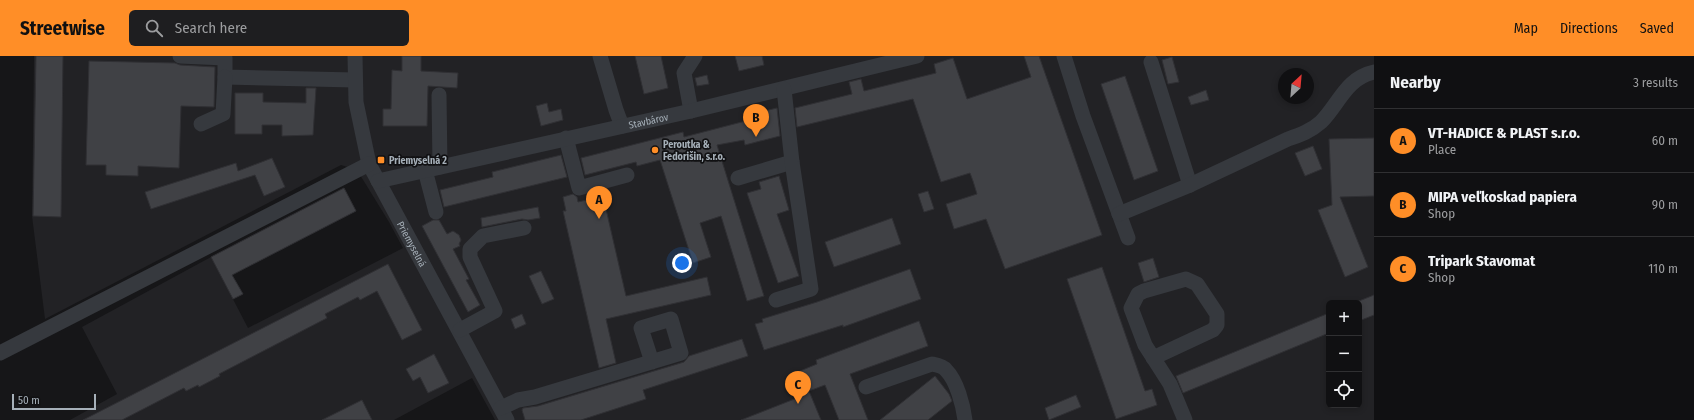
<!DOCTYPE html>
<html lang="en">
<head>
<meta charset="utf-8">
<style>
  :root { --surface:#101012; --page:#1e1e20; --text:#f1f3f6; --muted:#9c9d9f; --line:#303032; --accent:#ff8e27 }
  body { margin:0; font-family:"Fira Sans Condensed",sans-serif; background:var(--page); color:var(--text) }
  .controls { position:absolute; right:12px; bottom:12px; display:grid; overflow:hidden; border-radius:6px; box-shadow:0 2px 6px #0003 }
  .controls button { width:36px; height:36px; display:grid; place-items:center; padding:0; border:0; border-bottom:1px solid var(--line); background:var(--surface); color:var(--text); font:20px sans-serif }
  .compass { position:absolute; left:1278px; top:12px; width:36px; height:36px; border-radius:50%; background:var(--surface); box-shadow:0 2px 6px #0003; rotate:26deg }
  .scale { position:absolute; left:12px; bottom:10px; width:84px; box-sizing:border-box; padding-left:4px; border:2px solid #a6b0b9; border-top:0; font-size:11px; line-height:14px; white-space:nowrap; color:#a6b0b9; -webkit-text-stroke:3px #111113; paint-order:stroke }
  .you { position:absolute; left:682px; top:207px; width:14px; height:14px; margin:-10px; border:3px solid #fff; border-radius:50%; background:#1a73e8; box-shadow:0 0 0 6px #1a73e833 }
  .badge { display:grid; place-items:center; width:26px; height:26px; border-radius:50%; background:var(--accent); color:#111; font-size:13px; font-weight:700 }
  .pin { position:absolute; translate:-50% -33px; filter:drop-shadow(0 1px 2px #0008) }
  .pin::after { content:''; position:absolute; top:21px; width:14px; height:12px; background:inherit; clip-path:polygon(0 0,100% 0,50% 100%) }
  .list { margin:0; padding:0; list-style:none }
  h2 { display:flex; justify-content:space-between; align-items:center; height:52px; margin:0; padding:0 16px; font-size:17px }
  h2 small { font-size:13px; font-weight:400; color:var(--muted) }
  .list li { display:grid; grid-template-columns:26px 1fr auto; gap:12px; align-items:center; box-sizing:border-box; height:64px; padding:0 16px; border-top:1px solid var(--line) }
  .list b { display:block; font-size:15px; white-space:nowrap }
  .list p { margin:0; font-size:13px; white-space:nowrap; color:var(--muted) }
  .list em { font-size:13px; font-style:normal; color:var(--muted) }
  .icon { flex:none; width:22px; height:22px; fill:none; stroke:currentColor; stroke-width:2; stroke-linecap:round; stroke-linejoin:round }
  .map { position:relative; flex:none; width:1374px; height:364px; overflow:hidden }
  header { display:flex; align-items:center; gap:24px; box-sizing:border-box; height:56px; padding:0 20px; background:var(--accent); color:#111 }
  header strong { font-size:19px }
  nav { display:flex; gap:22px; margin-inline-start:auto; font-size:14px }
  .search { width:280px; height:36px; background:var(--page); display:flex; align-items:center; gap:10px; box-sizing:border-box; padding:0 14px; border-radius:6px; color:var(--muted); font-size:15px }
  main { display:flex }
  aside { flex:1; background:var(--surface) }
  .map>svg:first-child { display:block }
</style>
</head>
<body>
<header>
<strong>Streetwise</strong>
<div class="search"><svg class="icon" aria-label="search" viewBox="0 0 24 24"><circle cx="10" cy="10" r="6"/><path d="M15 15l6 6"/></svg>Search here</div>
<nav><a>Map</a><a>Directions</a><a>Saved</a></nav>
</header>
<main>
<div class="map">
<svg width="1374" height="364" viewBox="0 0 1374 364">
  <rect width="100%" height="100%" fill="#161618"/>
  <path fill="#222225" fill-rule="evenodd" d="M 34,0 L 1374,0 L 1374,364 L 495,364 L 472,322 L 394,364 L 70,364 L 117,338 L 82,271 L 211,201 L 248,272 L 403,192 L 389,166 L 357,114 L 341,109 L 45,263 L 32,160 ZM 1284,18 L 1308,18 L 1308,42 L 1284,42 ZM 1329,247 L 1359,247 L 1359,349 L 1329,349 Z"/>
  <g fill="#404145" stroke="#303034">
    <polygon points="36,0 63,0 61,161 33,160"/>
    <polygon points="402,0 421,0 421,15 458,17 457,32 428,30 427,70 383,70 383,53 391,53 392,14 402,15"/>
    <polygon points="635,0 661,0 668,32 644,38"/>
    <polygon points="735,0 762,0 764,9 739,15"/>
    <polygon points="1024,0 1039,0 1102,179 1005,213 986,163 954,173 946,148 977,138 973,125 970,117 941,126 913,43 797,71 795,52 852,38 849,26 861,23 864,35 936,17 934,8 953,2 967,43 1031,21"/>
    <polygon points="1172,1 1179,26 1168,28 1162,4"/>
    <polygon points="89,5 175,7 180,9 215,11 214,51 181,50 179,112 138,110 138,120 106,119 106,109 86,109"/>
    <polygon points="707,19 709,28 697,30 695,22"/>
    <polygon points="1125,20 1158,115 1134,124 1101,28"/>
    <polygon points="306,32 316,32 313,79 282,80 282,69 262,69 262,78 235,78 235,37 263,37 263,46 306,47"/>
    <polygon points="1206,34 1209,44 1191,49 1188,41"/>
    <polygon points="547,47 549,56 561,53 563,64 541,70 536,50"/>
    <polygon points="777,52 780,80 745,89 744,84 717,89 764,240 747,245 721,160 700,167 711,201 693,207 660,104 637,110 636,106 585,119 581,102 683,76 684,81 761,61 760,56"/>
    <polygon points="1374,82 1374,140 1340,141 1368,211 1345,221 1318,154 1332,149 1329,83"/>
    <polygon points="1313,90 1322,113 1305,120 1295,97"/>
    <polygon points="561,99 567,121 444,151 440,134 493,121 492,116"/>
    <polygon points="272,102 285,131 264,140 255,119 151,153 145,136 236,107 238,115"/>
    <polygon points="779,120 789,154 777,158 799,220 778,227 747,137 761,133 759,126"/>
    <polygon points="344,132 356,155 232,219 243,238 233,243 211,201"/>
    <polygon points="928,135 934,153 924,156 918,138"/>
    <polygon points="573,138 577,141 578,146 603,140 626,240 707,221 711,239 606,263 616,307 599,312 563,155 566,155 563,141"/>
    <polygon points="538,151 540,162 528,164 522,163 482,171 481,162"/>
    <polygon points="892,162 901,188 834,211 825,186"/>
    <polygon points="433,164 439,164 447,178 453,175 459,179 461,184 459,188 460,190 453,193 469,223 466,224 480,249 468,256 422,170"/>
    <polygon points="1153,202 1159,221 1144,226 1138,207"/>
    <polygon points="388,208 422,274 402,284 377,235 360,244 358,241 325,258 327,262 219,318 220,320 199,331 198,329 186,335 184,332 122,364 83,364"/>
    <polygon points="1102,211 1145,335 1152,333 1157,349 1116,363 1067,223"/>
    <polygon points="910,213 921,243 843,271 843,269 764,294 755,268 763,266 762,263 817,246"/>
    <polygon points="541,215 554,243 542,248 529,220"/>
    <polygon points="1374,239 1374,259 1359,265 1359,245"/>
    <polygon points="1329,257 1329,277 1183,337 1176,320"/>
    <polygon points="522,258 526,268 515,273 511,263"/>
    <polygon points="919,265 928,290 850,318 868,364 839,364 825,329 809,335 821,364 741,364 797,342 788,320 817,308 816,304"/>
    <polygon points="742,283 748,300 643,334 646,343 581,364 525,364 522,354 523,352 538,350 684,306 689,300"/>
    <polygon points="434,298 449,327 428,337 420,321 413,325 406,313"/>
    <polygon points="935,320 949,338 952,345 928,364 880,364"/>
    <polygon points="1076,339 1081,351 1049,364 1045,352"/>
    <polygon points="362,344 372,364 322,364"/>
  </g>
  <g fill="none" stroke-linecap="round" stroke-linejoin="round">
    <g stroke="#36393e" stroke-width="15">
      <polyline points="180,0 225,2 225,21 355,24"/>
      <path id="s1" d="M 355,0 L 356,46 L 369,108 L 507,364"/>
      <polyline points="600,0 616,54 622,70"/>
      <polyline points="1064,0 1083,60 1128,182"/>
      <polyline points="1151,6 1190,129"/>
      <polyline points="439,39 440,111"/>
      <polyline points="691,55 684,17 695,0"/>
      <polyline points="201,68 223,58 225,21"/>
      <polyline points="566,82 579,132 627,119"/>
      <polyline points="425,114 436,156"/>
      <polyline points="738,122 792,106"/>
      <path id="s2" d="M 378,125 L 691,55 L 917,0"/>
      <path d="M 1119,158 L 1190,129 L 1288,83 C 1300,79 1311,75 1321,66 C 1339,48 1346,22 1374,16"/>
      <polyline points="776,244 811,233 792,106 784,33"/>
      <polyline points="460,274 495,255 470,201 470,193 483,180 524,172"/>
      <polyline points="0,297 369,108"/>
      <polyline points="1153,302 1213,274 1217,269 1217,258 1197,228 1186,223 1144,235 1138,238 1131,252 1145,289 1170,328 1185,364"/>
      <path d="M 866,331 L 932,308 C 937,309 943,310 946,314 C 957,325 963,349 965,364"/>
      <polyline points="501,352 518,344 535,341 681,297 671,263 641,272 652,306"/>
    </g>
  </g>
  <g fill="#ff8e27" stroke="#111113" stroke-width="1.5">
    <circle cx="655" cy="94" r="4"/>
    <rect x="377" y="100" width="8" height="8" rx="2"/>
  </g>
  <g text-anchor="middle" stroke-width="3.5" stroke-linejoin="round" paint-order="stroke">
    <g font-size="10" fill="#a6b0b9" stroke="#111113">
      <text dy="4" stroke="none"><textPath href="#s2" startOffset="277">Stavbárov</textPath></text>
      <text dy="4" stroke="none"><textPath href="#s1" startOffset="200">Priemyselná</textPath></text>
    </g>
    <g font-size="10" font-weight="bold" fill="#a6b0b9" stroke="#111113" text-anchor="start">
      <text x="663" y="92">Peroutka &amp;<tspan x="663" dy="12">Fedorišin, s.r.o.</tspan></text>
      <text x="389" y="108">Priemyselná 2</text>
    </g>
  </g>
</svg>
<div class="controls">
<button>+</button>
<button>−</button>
<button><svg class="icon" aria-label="locate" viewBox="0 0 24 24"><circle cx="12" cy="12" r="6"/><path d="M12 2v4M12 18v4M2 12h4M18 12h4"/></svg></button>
</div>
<svg class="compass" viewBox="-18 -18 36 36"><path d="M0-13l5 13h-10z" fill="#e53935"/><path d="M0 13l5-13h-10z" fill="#9c9d9f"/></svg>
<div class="scale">50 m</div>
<div class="you"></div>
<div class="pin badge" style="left:599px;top:163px">A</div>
<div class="pin badge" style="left:756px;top:81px">B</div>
<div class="pin badge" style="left:798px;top:348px">C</div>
</div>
<aside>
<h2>Nearby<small>3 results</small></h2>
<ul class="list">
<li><span class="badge">A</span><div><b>VT-HADICE &amp; PLAST s.r.o.</b><p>Place</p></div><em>60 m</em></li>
<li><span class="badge">B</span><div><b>MIPA veľkoskad papiera</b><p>Shop</p></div><em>90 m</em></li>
<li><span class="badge">C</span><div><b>Tripark Stavomat</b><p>Shop</p></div><em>110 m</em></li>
</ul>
</aside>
</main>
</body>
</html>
